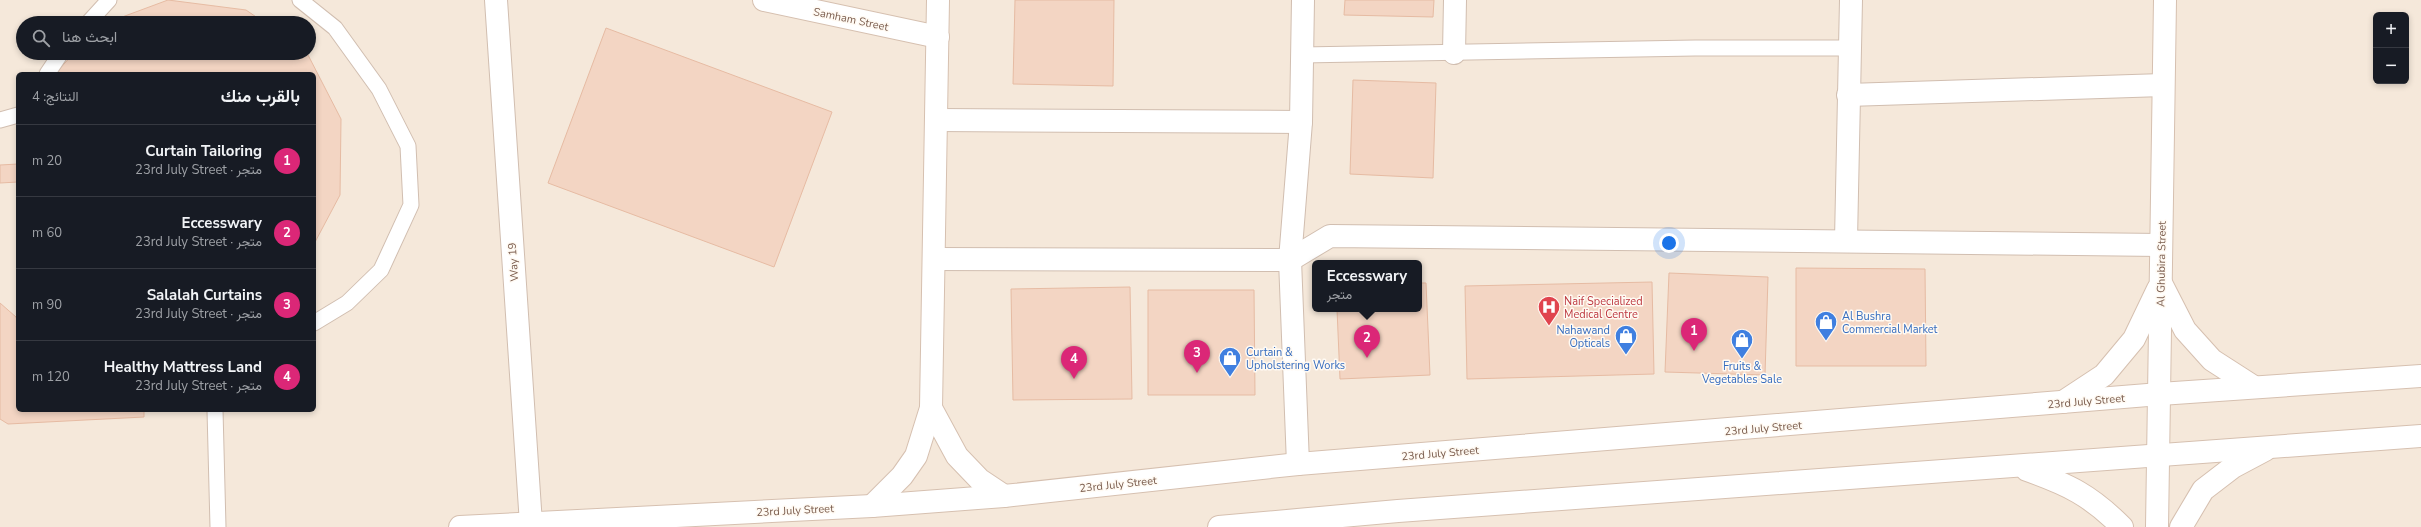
<!DOCTYPE html>
<html lang="ar">
<head>
<meta charset="utf-8">
<style>
  :root { --surface:#171b24; --page:#20242c; --text:#f1f3f6; --muted:#9ea1a6; --line:#363941; --accent:#db2777 }
  body { margin:0; font-family:"Nunito Sans",Vazirmatn,sans-serif; background:var(--page); color:var(--text); direction:rtl }
  .controls { position:absolute; right:12px; top:12px; display:grid; overflow:hidden; border-radius:6px; box-shadow:0 2px 6px #0003 }
  .controls button { width:36px; height:36px; display:grid; place-items:center; padding:0; border:0; border-bottom:1px solid var(--line); background:var(--surface); color:var(--text); font:20px sans-serif }
  .you { position:absolute; left:1669px; top:243px; width:14px; height:14px; margin:-10px; border:3px solid #fff; border-radius:50%; background:#1a73e8; box-shadow:0 0 0 6px #1a73e833 }
  .badge { display:grid; place-items:center; width:26px; height:26px; border-radius:50%; background:var(--accent); color:#fff; font-size:13px; font-weight:700 }
  .pin { position:absolute; translate:-50% -33px; filter:drop-shadow(0 1px 2px #0008) }
  .pin::after { content:''; position:absolute; top:21px; width:14px; height:12px; background:inherit; clip-path:polygon(0 0,100% 0,50% 100%) }
  .popup { position:absolute; left:1312px; top:260px; width:110px; height:52px; box-sizing:border-box; display:grid; place-content:center; border-radius:6px; background:var(--surface); filter:drop-shadow(0 1px 3px #0005); font-size:13px; white-space:nowrap; color:var(--muted) }
  .popup b { font-size:15px; color:var(--text) }
  .popup::after { content:''; position:absolute; left:50%; top:100%; margin-left:-8px; border:8px solid transparent; border-top-color:var(--surface) }
  .list { margin:0; padding:0; list-style:none }
  h2 { display:flex; justify-content:space-between; align-items:center; height:52px; margin:0; padding:0 16px; font-size:17px }
  h2 small { font-size:13px; font-weight:400; color:var(--muted) }
  .list li { display:grid; grid-template-columns:26px 1fr auto; gap:12px; align-items:center; box-sizing:border-box; height:72px; padding:0 16px; border-top:1px solid var(--line) }
  .list b { display:block; font-size:15px; white-space:nowrap }
  .list p { margin:0; font-size:13px; white-space:nowrap; color:var(--muted) }
  .list em { font-size:13px; font-style:normal; color:var(--muted) }
  .icon { flex:none; width:22px; height:22px; fill:none; stroke:currentColor; stroke-width:2; stroke-linecap:round; stroke-linejoin:round }
  .map { position:relative; flex:none; width:2421px; height:527px; overflow:hidden; direction:ltr }
  .search { position:absolute; background:var(--surface); box-shadow:0 2px 6px #0003; left:16px; top:16px; width:300px; height:44px; display:flex; align-items:center; gap:10px; box-sizing:border-box; padding:0 14px; border-radius:22px; color:var(--muted); font-size:15px }
  .panel { position:absolute; background:var(--surface); box-shadow:0 2px 6px #0003; left:16px; top:72px; width:300px; height:340px; border-radius:6px; direction:rtl }
  .map>svg:first-child { display:block }
</style>
</head>
<body>
<div class="map">
<svg width="2421" height="527" viewBox="0 0 2421 527">
  <rect width="100%" height="100%" fill="#fdf6ec"/>
  <path fill="#f5e8da" fill-rule="evenodd" d="M 0,0 L 2421,0 L 2421,527 L 0,527 ZM 2376,15 L 2406,15 L 2406,81 L 2376,81 ZM 23,23 L 309,23 L 309,53 L 23,53 ZM 18,74 L 314,74 L 314,410 L 18,410 ZM 1315,263 L 1419,263 L 1419,309 L 1315,309 Z"/>
  <g fill="#f3d5c3" stroke="#e6bba3">
    <polygon points="168,0 246,10 265,23 106,23"/>
    <polygon points="1015,0 1114,0 1113,86 1013,84"/>
    <polygon points="1345,0 1434,0 1433,17 1344,15"/>
    <polygon points="606,28 832,112 774,267 548,183"/>
    <polygon points="74,53 307,53 341,119 340,195 314,244 314,74 55,74"/>
    <polygon points="1353,80 1436,83 1433,178 1350,174"/>
    <polygon points="18,164 18,182 0,183 0,165"/>
    <polygon points="1796,268 1925,269 1926,366 1796,366"/>
    <polygon points="1669,273 1768,277 1765,375 1665,372"/>
    <polygon points="1652,282 1654,374 1467,379 1465,286"/>
    <polygon points="1419,283 1426,283 1430,375 1340,379 1337,309 1419,309"/>
    <polygon points="1130,287 1132,399 1013,400 1011,289"/>
    <polygon points="1148,290 1254,290 1255,395 1148,395"/>
    <polygon points="0,303 16,317 18,322 18,410 144,410 144,417 8,424 0,419"/>
  </g>
  <g fill="none" stroke-linecap="round" stroke-linejoin="round">
    <g stroke="#d1beb0" stroke-width="17">
      <g id="lane">
        <polyline points="300,0 335,28 379,89 408,146 411,205 381,270 347,303 314,323"/>
        <polyline points="88,23 109,0"/>
        <polyline points="1302,55 1695,48 1850,48"/>
        <polyline points="47,74 61,53"/>
        <polyline points="0,120 18,115"/>
        <polyline points="215,410 218,527"/>
      </g>
    </g>
    <g stroke="#d1beb0" stroke-width="24">
      <g id="street">
        <polyline points="496,0 531,524"/>
        <polyline points="1454,53 1455,0"/>
        <polyline points="1848,95 2163,85"/>
        <polyline points="936,120 1301,122"/>
        <polyline points="1846,240 1851,0"/>
        <polyline points="934,259 1290,260 1330,236 2161,245"/>
        <polyline points="1298,464 1290,260 1301,122 1303,0"/>
      </g>
    </g>
    <g stroke="#d6c0b0" stroke-width="24">
      <g id="secondary">
        <polyline points="764,0 938,37"/>
        <polyline points="2162,285 2185,330 2212,360 2254,387"/>
        <polyline points="2063,402 2104,375 2134,339 2158,289"/>
        <polyline points="931,408 957,456 980,480 1004,496"/>
        <path d="M 2027,470 C 2069,485 2090,495 2122,527"/>
        <polyline points="872,506 902,476 916,456 931,408 938,0"/>
        <polyline points="460,527 872,506 1004,496 1298,464 2160,394 2421,376"/>
        <polyline points="1219,527 1398,511 2421,436"/>
        <polyline points="2157,527 2165,0"/>
        <polyline points="2181,527 2203,490 2233,467 2265,450"/>
      </g>
    </g>
    <use href="#lane" stroke="#fff" stroke-width="15"/>
    <use href="#street" stroke="#fff" stroke-width="22"/>
    <use href="#secondary" stroke="#fff" stroke-width="22"/>
  </g>
  <defs>
    <g id="hospital-pin" transform="scale(1.15)"><path d="M0 17L-7.5 6A9.5 9.5 0 1 1 7.5 6Z" fill="#e0444e" stroke="#fffaf3"/><path d="M-5-5h3v3.5h4V-5h3V5h-3V1.5h-4V5h-3Z" fill="#fff"/></g>
    <g id="shop-pin" transform="scale(1.15)"><path d="M0 17L-7.5 6A9.5 9.5 0 1 1 7.5 6Z" fill="#3f7fe0" stroke="#fffaf3"/><path d="M-5-2.5h2.3a2.7 3.5 0 0 1 5.4 0H5L5.5 6h-11ZM-1.5-2.5h3a1.5 2.3 0 0 0-3 0Z" fill="#fff"/></g>
  </defs>
  <g fill-rule="evenodd">
    <use href="#hospital-pin" x="1549" y="307"/>
    <use href="#shop-pin" x="1826" y="322"/>
    <use href="#shop-pin" x="1626" y="336"/>
    <use href="#shop-pin" x="1742" y="340"/>
    <use href="#shop-pin" x="1230" y="358"/>
  </g>
  <g text-anchor="middle" stroke-width="3" stroke-linejoin="round" paint-order="stroke">
    <g font-size="11" fill="#7a5c4d" stroke="#fffaf3">
      <text transform="translate(851 19) rotate(12)" y="4">Samham Street</text>
      <text transform="translate(513 262) rotate(-94)" y="4">Way 19</text>
      <text transform="translate(2161 264) rotate(-89)" y="4">Al Ghubira Street</text>
      <text transform="translate(2086 401) rotate(-5)" y="4">23rd July Street</text>
      <text transform="translate(1763 428) rotate(-5)" y="4">23rd July Street</text>
      <text transform="translate(1440 453) rotate(-5)" y="4">23rd July Street</text>
      <text transform="translate(1118 484) rotate(-6)" y="4">23rd July Street</text>
      <text transform="translate(795 510) rotate(-3)" y="4">23rd July Street</text>
    </g>
    <g font-size="11" fill="#be3a42" stroke="#fffaf3" text-anchor="start">
      <text x="1564" y="305">Naif Specialized<tspan x="1564" dy="13">Medical Centre</tspan></text>
    </g>
    <g font-size="11" fill="#366cbe" stroke="#fffaf3" text-anchor="start">
      <text x="1842" y="320">Al Bushra<tspan x="1842" dy="13">Commercial Market</tspan></text>
      <text x="1610" y="334" text-anchor="end">Nahawand<tspan x="1610" dy="13">Opticals</tspan></text>
      <text x="1246" y="356">Curtain &amp;<tspan x="1246" dy="13">Upholstering Works</tspan></text>
      <text x="1742" y="370" text-anchor="middle">Fruits &amp;<tspan x="1742" dy="13">Vegetables Sale</tspan></text>
    </g>
  </g>
</svg>
<div class="controls">
<button>+</button>
<button>−</button>
</div>
<div class="you"></div>
<div class="pin badge" style="left:1694px;top:351px">1</div>
<div class="pin badge" style="left:1367px;top:358px">2</div>
<div class="popup"><b>Eccesswary</b>متجر</div>
<div class="pin badge" style="left:1197px;top:373px">3</div>
<div class="pin badge" style="left:1074px;top:379px">4</div>
<div class="search"><svg class="icon" aria-label="search" viewBox="0 0 24 24"><circle cx="10" cy="10" r="6"/><path d="M15 15l6 6"/></svg>ابحث هنا</div>
<section class="panel">
<h2>بالقرب منك<small>النتائج: 4</small></h2>
<ul class="list">
<li><span class="badge">1</span><div><b>Curtain Tailoring</b><p>متجر · 23rd July Street</p></div><em>20 m</em></li>
<li><span class="badge">2</span><div><b>Eccesswary</b><p>متجر · 23rd July Street</p></div><em>60 m</em></li>
<li><span class="badge">3</span><div><b>Salalah Curtains</b><p>متجر · 23rd July Street</p></div><em>90 m</em></li>
<li><span class="badge">4</span><div><b>Healthy Mattress Land</b><p>متجر · 23rd July Street</p></div><em>120 m</em></li>
</ul>
</section>
</div>
</body>
</html>
